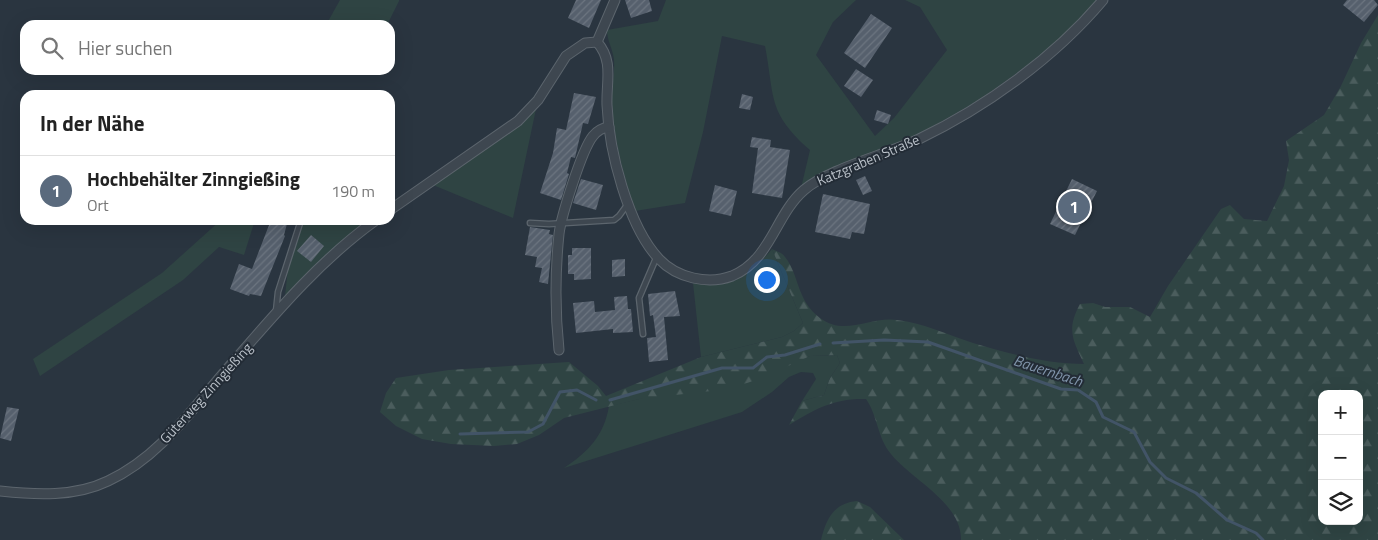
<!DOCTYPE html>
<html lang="de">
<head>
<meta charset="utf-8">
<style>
  :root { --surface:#fff; --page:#f6f6f6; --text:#222; --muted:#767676; --line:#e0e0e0; --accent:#5a6a7d }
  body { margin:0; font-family:"Titillium Web",sans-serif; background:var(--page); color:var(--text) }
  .controls { position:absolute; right:15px; bottom:15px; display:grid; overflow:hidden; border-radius:10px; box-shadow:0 5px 20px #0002 }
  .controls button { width:45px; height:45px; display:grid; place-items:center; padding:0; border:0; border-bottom:1px solid var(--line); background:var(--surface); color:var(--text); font:25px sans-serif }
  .you { position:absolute; left:766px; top:279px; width:18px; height:18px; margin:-12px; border:4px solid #fff; border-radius:50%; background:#1a73e8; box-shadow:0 0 0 8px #1a73e833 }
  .badge { display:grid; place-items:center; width:32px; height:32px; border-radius:50%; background:var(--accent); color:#fff; font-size:16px; font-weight:700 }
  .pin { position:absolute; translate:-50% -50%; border:2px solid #fff; box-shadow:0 1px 5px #0006 }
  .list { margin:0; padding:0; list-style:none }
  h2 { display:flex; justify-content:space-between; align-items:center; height:65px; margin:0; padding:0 20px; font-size:21px }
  h2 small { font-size:16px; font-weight:400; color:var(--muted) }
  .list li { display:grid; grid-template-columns:32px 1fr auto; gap:15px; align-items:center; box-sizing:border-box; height:70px; padding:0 20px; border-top:1px solid var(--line) }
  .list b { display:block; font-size:19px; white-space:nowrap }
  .list p { margin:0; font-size:16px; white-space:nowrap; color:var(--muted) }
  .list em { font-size:16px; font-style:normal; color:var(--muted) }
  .icon { flex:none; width:28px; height:28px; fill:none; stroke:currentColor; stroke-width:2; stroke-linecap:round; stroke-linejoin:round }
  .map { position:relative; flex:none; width:1378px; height:540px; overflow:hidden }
  .search { position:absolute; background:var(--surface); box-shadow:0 5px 20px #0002; left:20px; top:20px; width:375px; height:55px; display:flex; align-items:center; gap:12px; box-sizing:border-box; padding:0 18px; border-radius:15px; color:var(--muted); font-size:19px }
  .panel { position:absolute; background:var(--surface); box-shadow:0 5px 20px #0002; left:20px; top:90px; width:375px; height:135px; border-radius:15px }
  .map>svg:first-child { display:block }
</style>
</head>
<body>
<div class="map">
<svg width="1378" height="540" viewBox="0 0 1378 540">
  <defs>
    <pattern id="forest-firs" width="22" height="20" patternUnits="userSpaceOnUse" patternTransform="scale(1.25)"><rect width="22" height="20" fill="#2f4443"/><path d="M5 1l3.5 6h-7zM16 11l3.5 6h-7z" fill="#4b5d5d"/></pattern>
    <pattern id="building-hatch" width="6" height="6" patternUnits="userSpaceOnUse" patternTransform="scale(1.25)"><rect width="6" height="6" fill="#56606d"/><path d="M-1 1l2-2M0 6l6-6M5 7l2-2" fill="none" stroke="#6c7580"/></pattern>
  </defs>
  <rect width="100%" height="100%" fill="#2a3540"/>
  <g fill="#2f4443">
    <polygon points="340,0 399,0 399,1 387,25 326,25"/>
    <path d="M 666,0 L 856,0 L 833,22 L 816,55 L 875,136 L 894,118 L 947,50 L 920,7 L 905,0 L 1099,0 L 1054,46 L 981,99 L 918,135 L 829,170 L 801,188 L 810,150 C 767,112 775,98 765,46 L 722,36 L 703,132 L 685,203 L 635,211 C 624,176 613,139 612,102 C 611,88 615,74 614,60 C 613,49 607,41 607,30 L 658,21 Z"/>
    <polygon points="536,109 513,218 433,185 513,130"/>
    <polygon points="221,220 255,220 244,255 219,247 183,280 40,376 33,359 162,273"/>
    <polygon points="303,220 369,220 344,239 285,296 288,268"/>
    <path d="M 772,249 L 803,323 L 794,331 L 782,337 L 701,357 L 693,283 C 731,289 749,277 772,249 Z"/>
    <path d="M 837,355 L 840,363 L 830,378 L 824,395 L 802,401 L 816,379 L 813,373 L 801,372 L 789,377 L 772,392 L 742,412 L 564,468 C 588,452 604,436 609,406 L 794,362 L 810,356 Z"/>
  </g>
  <g fill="url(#forest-firs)" fill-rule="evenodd">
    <path d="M 1378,15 L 1378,540 L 961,540 C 962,503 912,480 891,454 C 877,437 878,416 866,399 C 834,398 815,409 789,425 L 802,401 L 824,395 L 830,378 L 840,363 L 837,355 L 810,356 L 762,378 L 729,389 L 639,399 L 564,418 L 539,435 L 517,444 L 494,446 L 451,444 L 422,439 L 396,426 L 380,412 L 386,393 L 396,378 L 449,370 L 569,362 L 598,386 L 606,396 L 701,357 L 782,337 L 794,331 L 803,323 L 772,249 C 776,251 783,253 785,257 C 800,276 796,300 820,318 C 845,337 871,316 897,320 C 924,323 948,335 973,343 C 1010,354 1047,364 1084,364 C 1073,340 1066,330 1080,304 L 1093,303 L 1105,307 L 1130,307 L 1150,317 L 1168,286 L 1221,209 L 1230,205 L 1244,219 L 1267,221 L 1284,186 L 1289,160 L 1286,141 L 1324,115 L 1341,86 L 1361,43 ZM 1322,394 L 1359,394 L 1359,521 L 1322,521 Z"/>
    <path d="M 857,501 L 870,507 L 904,540 L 821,540 C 826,519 834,503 857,501 Z"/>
  </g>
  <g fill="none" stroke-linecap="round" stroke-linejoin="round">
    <g stroke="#425467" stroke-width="3">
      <polyline points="833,343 884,340 928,342 1061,389 1078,390 1096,402 1103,417 1134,432 1150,462 1166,478 1196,493 1227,520 1256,533 1263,540"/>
      <polyline points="610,400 722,368 753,368 767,357 785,355 820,344"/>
      <polyline points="460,434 528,432 543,424 560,392 577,390 596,400"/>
    </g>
  </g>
  <g fill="url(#building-hatch)">
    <polygon points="576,0 601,0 589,28 568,18"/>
    <polygon points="625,0 649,0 652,11 631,18"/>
    <polygon points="1347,0 1374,0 1378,5 1364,22 1343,5"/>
    <polygon points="871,14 892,28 865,68 844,53"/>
    <polygon points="856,69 873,80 861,97 844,86"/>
    <polygon points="574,93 596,97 588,124 583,123 575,158 571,157 567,173 569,174 561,200 540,193 553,153 557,128 566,130"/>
    <polygon points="742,94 753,97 750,110 739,108"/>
    <polygon points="877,110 891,115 888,124 874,120"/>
    <polygon points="752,137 771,140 770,147 790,150 782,198 752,193 758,148 750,147"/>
    <polygon points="865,176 872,191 863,195 856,180"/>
    <polygon points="581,179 603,185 596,210 573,203"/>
    <polygon points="1072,179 1097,191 1075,235 1050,224"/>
    <polygon points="715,185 737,191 731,216 709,211"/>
    <polygon points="823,194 870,204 864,234 852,232 850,239 815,232"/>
    <polygon points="271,220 288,220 284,235 285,236 261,296 250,294 249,296 230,289 239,264 252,269"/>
    <polygon points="530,227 550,230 549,234 553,235 548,284 539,282 542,268 535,267 537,257 525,255"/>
    <polygon points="311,235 324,246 311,262 297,251"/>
    <polygon points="572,248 591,248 591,279 574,280 574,274 568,274 568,255 572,255"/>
    <polygon points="625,259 625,276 612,277 612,260"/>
    <polygon points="675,291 680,316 664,317 668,360 649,362 647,338 656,337 653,315 650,316 648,294"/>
    <polygon points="627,296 628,309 631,309 633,332 613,333 613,329 576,333 573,303 594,301 595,312 615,310 614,297"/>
    <polygon points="7,407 19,409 11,441 0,438"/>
  </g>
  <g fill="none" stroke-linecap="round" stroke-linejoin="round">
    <g stroke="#5c656d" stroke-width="7">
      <g id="lane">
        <polyline points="530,223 549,224 614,220 619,216 627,205"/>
        <polyline points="276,311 278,292 301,220"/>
        <polyline points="643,334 639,298 657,256"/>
      </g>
    </g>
    <g stroke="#5c656d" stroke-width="11">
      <g id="street">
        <path d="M 597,42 C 614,61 606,82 607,105 C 609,151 628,226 659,259 C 677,278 708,285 732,276 C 771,260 775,215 804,190 C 830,168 886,155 919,139 C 986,107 1055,57 1103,0"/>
        <polyline points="597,42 615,0"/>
        <polyline points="390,210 518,121 538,100 566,56 585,43 597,42"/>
        <path d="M 559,350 C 555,312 555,273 559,234 C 561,217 582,149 593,136 C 598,130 602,128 609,127"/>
        <path d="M 0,491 C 36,495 75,497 108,481 C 156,459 188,415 221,376 C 269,321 316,263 376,220"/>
      </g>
    </g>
    <use href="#lane" stroke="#3e4750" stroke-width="4.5"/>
    <use href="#street" stroke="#3e4750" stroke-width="9"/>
  </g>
  <g text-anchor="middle" stroke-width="4" stroke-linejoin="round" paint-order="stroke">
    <g font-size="14" fill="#bbc2ca" stroke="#232c36">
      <text transform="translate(868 160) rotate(-23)" y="5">Katzgraben Straße</text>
      <text transform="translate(206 393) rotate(-48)" y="5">Güterweg Zinngießing</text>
    </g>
    <g font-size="15" font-style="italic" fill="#8094aa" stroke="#232c36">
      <text transform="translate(1048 371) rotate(18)" y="5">Bauernbach</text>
    </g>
  </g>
</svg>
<div class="controls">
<button>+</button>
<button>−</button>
<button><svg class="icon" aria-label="layers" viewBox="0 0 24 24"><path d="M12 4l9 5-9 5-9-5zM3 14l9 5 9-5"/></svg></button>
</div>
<div class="you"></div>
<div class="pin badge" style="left:1074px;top:207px">1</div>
<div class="search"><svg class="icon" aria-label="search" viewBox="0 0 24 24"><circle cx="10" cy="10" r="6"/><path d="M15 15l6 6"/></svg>Hier suchen</div>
<section class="panel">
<h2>In der Nähe<small></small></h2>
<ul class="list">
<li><span class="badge">1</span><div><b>Hochbehälter Zinngießing</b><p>Ort</p></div><em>190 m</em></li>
</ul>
</section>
</div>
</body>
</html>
